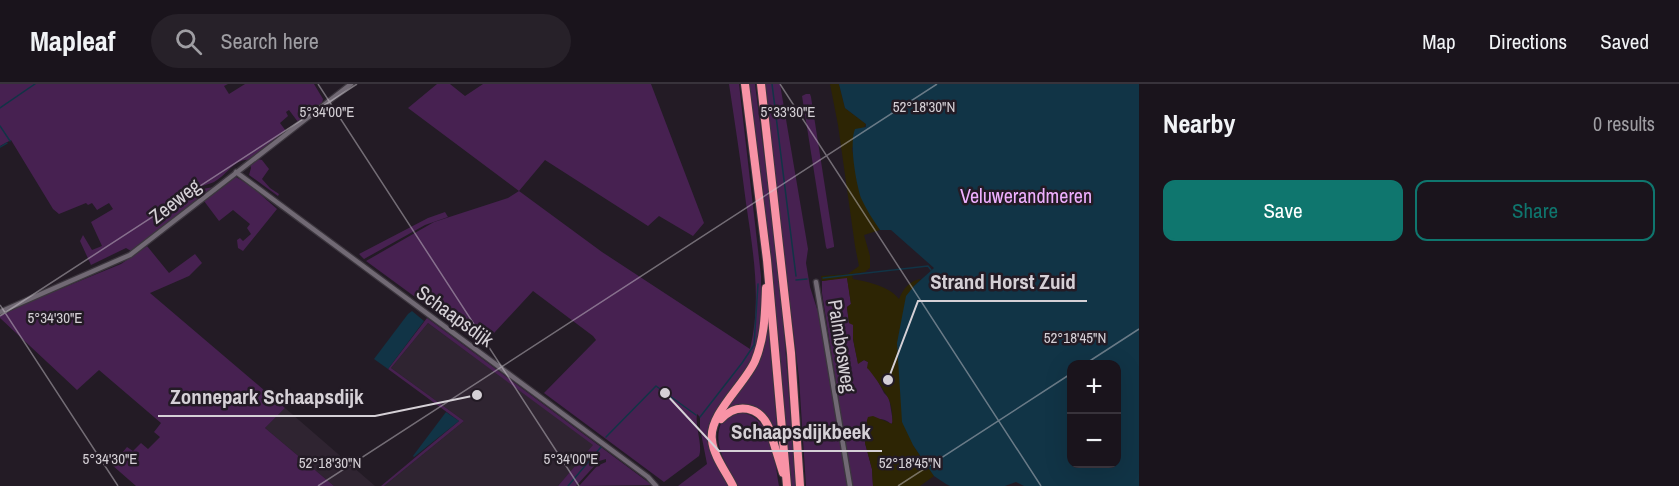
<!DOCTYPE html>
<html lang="en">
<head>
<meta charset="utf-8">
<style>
  :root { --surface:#1a141c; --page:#272129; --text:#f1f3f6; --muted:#9f9ea3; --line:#38333b; --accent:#0f766e }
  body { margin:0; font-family:"Archivo Narrow",sans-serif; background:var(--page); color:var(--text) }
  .controls { position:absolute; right:18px; bottom:18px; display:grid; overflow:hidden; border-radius:12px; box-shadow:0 6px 24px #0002 }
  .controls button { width:54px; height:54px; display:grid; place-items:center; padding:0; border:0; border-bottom:2px solid var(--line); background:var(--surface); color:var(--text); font:30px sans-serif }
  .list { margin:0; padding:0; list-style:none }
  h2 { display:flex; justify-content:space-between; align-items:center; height:78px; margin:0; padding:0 24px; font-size:26px }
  h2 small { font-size:20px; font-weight:400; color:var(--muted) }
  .actions { display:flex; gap:12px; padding:18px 24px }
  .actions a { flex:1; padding:14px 0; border:2px solid var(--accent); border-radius:12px; text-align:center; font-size:21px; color:var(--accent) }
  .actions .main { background:var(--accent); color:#fff }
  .icon { flex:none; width:33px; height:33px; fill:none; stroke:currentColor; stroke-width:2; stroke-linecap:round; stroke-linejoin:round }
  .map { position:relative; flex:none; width:1139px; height:402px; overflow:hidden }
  header { display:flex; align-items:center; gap:36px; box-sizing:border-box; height:84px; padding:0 30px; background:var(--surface); border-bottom:2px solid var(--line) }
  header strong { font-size:28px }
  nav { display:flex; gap:33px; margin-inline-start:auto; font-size:21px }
  .search { width:420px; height:54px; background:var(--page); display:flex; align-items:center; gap:15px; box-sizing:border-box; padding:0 21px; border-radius:33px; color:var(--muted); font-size:22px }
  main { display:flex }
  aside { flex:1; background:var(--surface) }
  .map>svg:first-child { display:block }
</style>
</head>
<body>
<header>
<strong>Mapleaf</strong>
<div class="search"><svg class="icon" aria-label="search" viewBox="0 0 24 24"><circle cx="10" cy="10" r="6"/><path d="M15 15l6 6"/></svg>Search here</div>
<nav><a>Map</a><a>Directions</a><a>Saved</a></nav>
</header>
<main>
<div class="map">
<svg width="1139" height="402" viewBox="0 0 1139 402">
  <rect width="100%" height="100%" fill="#231b25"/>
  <g fill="#2f2431">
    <polygon points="428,239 594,361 558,402 384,402 464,337 391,284"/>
    <polygon points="285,324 375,402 334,402 265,344"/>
  </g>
  <g fill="#472151">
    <path d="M 0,0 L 228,0 L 224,2 L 229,10 L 245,0 L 314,0 L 323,15 L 322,20 L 298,38 L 289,26 L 286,28 L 288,32 L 280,39 L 286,47 L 249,76 C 235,74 225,93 214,98 C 201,104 189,101 179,112 L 184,112 L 190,107 L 214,103 L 131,167 L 126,164 L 91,181 L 80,157 L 83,151 L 92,166 L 102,162 L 91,138 L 113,125 L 109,119 L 97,126 L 92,119 L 88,121 L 86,119 L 59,130 L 53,125 L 11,56 L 0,62 Z"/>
    <path d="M 437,0 L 450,0 L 465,12 L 483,0 L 651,0 L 704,139 L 693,152 L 659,132 L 648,142 L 545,76 L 519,107 L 602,168 L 750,265 C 762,217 753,167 746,119 C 741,79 735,40 729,0 L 739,0 L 761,192 L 761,250 L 751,279 L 711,337 L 709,351 L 730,402 L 678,402 L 707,380 L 700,344 L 700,333 L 697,330 C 695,343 703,361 699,372 L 664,398 L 544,309 L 596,256 L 593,252 L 533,207 L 482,262 L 366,177 L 434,138 L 508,114 L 519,107 L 408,24 Z"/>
    <polygon points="747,0 755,0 780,196 796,402 789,402"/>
    <polygon points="763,0 780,0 808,165 806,179 810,203 818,228 848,402 806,402 799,294"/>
    <polygon points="806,10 810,10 811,13 834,161 834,163 827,165 826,163 802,12"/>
    <polygon points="257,75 262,76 269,85 262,95 270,104 279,110 278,112 249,91 251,84 250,80"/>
    <polygon points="236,93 251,102 277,125 243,167 238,164 237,156 240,154 243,157 251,150 247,144 250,140 233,126 219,137 204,117"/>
    <polygon points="445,128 448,133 425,141 364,175 359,170 428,134"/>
    <polygon points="147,162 169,189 195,170 202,179 189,192 150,209 285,324 265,344 334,402 136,402 112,381 127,363 133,367 141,359 148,365 160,353 154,348 161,339 99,286 77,306 0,234 0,231 4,228 121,180"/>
    <path d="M 847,193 L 851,220 L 847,223 L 849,239 L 853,240 L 853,255 L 858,279 L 864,276 L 868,278 L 884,309 L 889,314 L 893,338 L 891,340 C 884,333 876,335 867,336 L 865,359 L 872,385 L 873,402 L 852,402 L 822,209 L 822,197 Z"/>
    <polygon points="767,229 780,378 775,355 756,326 722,329 752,288"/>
    <polygon points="427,234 652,401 579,402 597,382 606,378 606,375 599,377 576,402 558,402 593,361 428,239 391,284 464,337 384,402 381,402 459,337 388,285"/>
    <path d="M 737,328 C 773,330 774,374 779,402 L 738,402 C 727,381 711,361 722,337 Z"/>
  </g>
  <path fill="#2d2504" d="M 830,0 L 839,0 L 845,24 L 866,40 L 852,64 L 860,111 L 880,146 L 864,151 L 870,172 L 870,184 L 865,188 L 852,190 L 853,195 C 868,198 889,202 899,215 C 903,205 910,196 921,195 L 914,202 L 913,361 L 934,392 L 920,402 L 873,402 L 872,385 L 865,359 L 867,336 L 868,333 L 873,332 L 892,340 C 893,333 892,322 889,316 C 888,312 871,287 867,284 L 868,278 L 864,276 L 858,280 L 853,255 L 853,241 L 849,239 L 847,223 L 851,220 L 847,194 L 822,197 L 821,192 L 848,190 L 859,182 L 855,162 L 838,41 Z"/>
  <g fill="#113446" fill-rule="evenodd">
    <path d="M 839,0 L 1139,0 L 1139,402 L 1024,402 L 1016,398 L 1005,402 L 950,402 L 946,400 L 934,392 L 913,361 L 902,338 L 897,259 L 906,212 L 914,202 L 934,184 L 891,146 L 880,146 C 873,136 866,125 861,114 C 856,99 849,59 855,45 L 866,43 L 866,40 L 845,24 ZM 1072,280 L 1116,280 L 1116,380 L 1072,380 Z"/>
    <polygon points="412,227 424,237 388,285 374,275 408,230"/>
    <polygon points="446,328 459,337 414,373 413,372"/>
  </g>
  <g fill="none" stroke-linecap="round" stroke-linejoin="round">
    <g stroke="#113446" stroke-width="1.5">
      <polyline points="772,0 796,192"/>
      <polyline points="0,24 35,0"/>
      <polyline points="0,42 10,57"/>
      <polyline points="0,63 7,59"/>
      <polyline points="823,194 928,182 931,186"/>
      <polyline points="796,196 807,195"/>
      <polyline points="700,333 742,279 754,261 758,200"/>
      <polyline points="606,353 656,302 696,331"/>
      <polyline points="568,402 601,363"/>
    </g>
    <g stroke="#3c363e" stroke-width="7">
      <g id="street">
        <polyline points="236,88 648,393 656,402"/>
        <polyline points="816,198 850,402"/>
        <polyline points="0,228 130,171 351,0"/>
      </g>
    </g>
    <g stroke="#3c363e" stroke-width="10">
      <g id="highway">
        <polyline points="745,0 767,176 787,402"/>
        <polyline points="761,0 791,269 800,402"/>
        <path d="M 721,335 C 737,318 760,322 769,344 L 783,389"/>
        <path d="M 733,402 C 726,388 713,371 712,356 C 708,331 745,300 755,277 C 765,253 765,229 766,204"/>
      </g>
    </g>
    <use href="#street" stroke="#716974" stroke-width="4.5"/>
    <use href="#highway" stroke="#f893a6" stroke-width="8"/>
  </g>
  <path fill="none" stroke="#d5d0d6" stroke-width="1.5" stroke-opacity="0.45" d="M 318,0 L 579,402M 780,0 L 1041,402M 0,221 L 118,402M 0,232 L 357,0M 1085,280 L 1139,245M 318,402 L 937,0M 898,402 L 1072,289"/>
  <g text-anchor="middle" stroke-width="5" stroke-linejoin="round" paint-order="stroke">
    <g font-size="20" fill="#efb0ff" stroke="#231b25">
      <text x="1026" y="119">Veluwerandmeren</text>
    </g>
    <g font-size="20" fill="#d5d0d6" stroke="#231b25">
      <text transform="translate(175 117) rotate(-38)" y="7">Zeeweg</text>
      <text transform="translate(455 232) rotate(36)" y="7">Schaapsdijk</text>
      <text transform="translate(842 262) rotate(81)" y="7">Palmbosweg</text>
    </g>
  </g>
  <g font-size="15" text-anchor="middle" fill="#d5d0d6" stroke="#231b25" stroke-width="5" stroke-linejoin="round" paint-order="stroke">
    <text x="924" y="28">52°18'30"N</text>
    <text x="327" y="33">5°34'00"E</text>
    <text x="788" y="33">5°33'30"E</text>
    <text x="55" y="239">5°34'30"E</text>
    <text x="1075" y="259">52°18'45"N</text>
    <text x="110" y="380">5°34'30"E</text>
    <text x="571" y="380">5°34'00"E</text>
    <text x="330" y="384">52°18'30"N</text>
    <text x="910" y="384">52°18'45"N</text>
  </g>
  <path fill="none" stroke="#d5d0d6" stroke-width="2" d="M888 296L918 217H1087M477 311L375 332H158M665 309L719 367H882"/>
  <g fill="#d5d0d6" stroke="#231b25" stroke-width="2">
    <circle cx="888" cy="296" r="6"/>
    <circle cx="477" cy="311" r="6"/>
    <circle cx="665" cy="309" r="6"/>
  </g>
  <g font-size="21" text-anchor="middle" font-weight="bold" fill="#d5d0d6" stroke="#231b25" stroke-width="5" stroke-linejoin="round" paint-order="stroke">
    <text x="1003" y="205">Strand Horst Zuid</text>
    <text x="267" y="320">Zonnepark Schaapsdijk</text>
    <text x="801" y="355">Schaapsdijkbeek</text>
  </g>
</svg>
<div class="controls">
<button>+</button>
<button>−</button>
</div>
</div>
<aside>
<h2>Nearby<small>0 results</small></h2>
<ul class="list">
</ul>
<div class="actions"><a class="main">Save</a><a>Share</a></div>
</aside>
</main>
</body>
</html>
